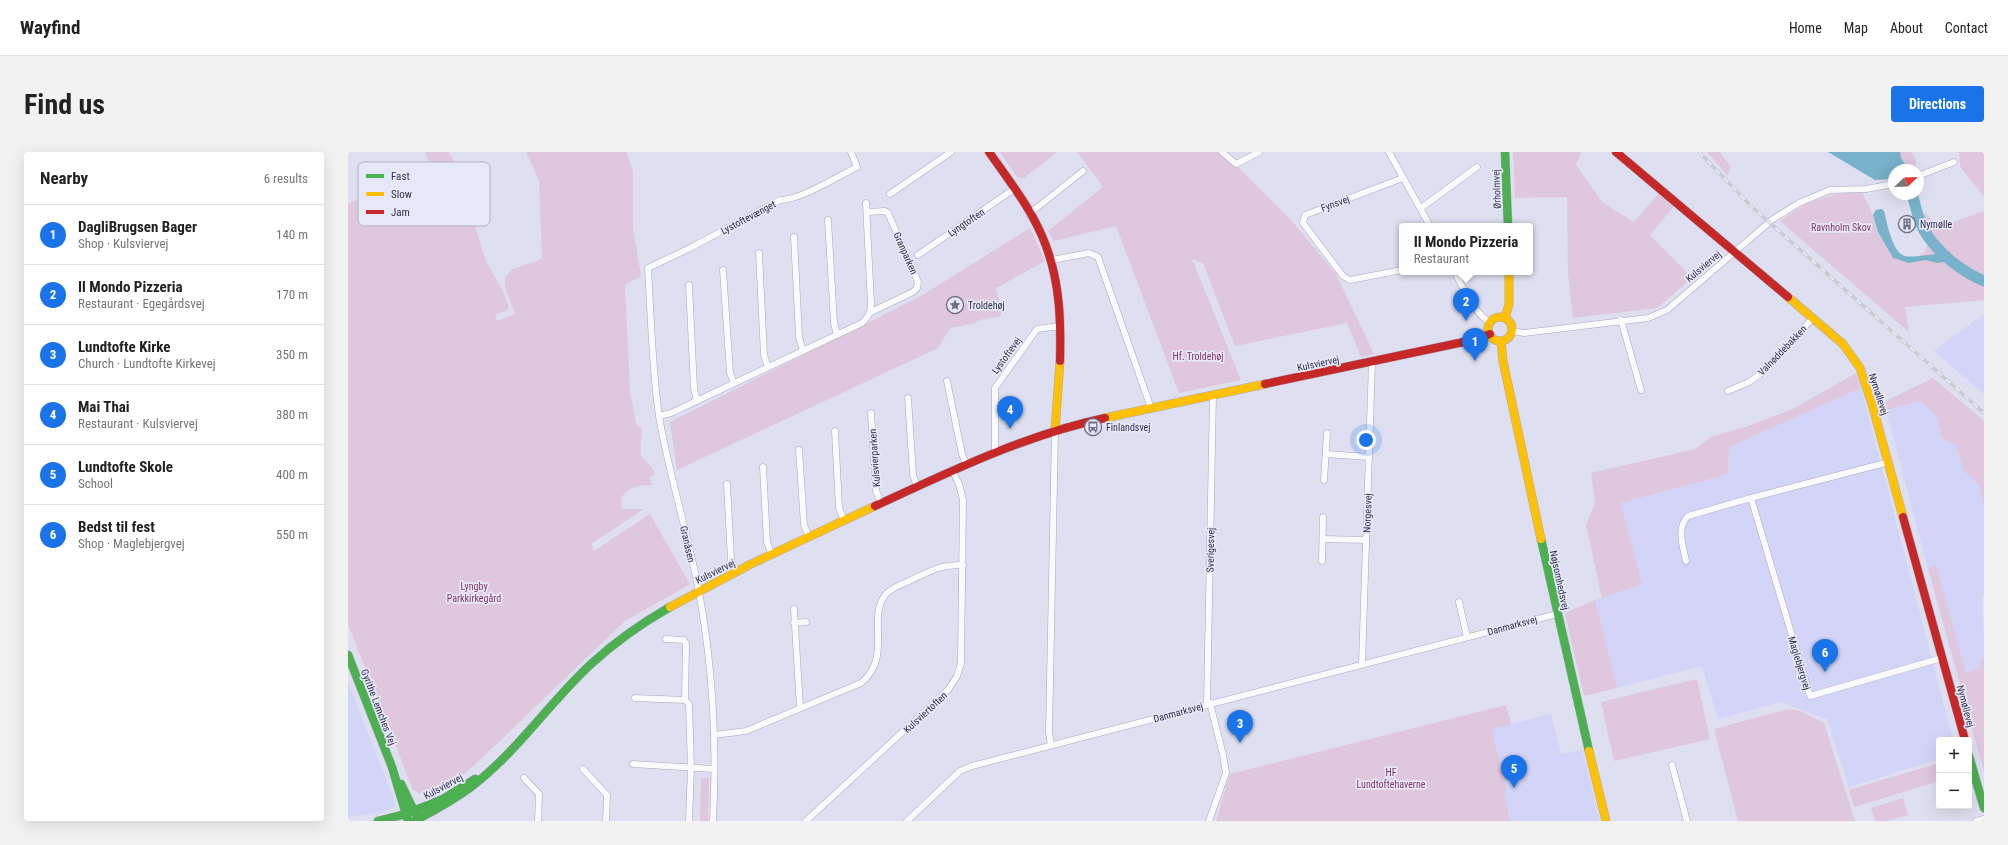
<!DOCTYPE html>
<html lang="en">
<head>
<meta charset="utf-8">
<style>
  :root { --surface:#fff; --page:#f2f2f2; --text:#222; --muted:#767676; --line:#e0e0e0; --accent:#1a73e8 }
  body { margin:0; font-family:"Roboto Condensed",sans-serif; background:var(--page); color:var(--text) }
  .controls { position:absolute; right:12px; bottom:12px; display:grid; overflow:hidden; border-radius:4px; box-shadow:0 4px 16px #0002 }
  .controls button { width:36px; height:36px; display:grid; place-items:center; padding:0; border:0; border-bottom:1px solid var(--line); background:var(--surface); color:var(--text); font:20px sans-serif }
  .compass { position:absolute; left:1540px; top:12px; width:36px; height:36px; border-radius:50%; background:var(--surface); box-shadow:0 4px 16px #0002; rotate:67deg }
  .you { position:absolute; left:1018px; top:288px; width:14px; height:14px; margin:-10px; border:3px solid #fff; border-radius:50%; background:#1a73e8; box-shadow:0 0 0 6px #1a73e833 }
  .badge { display:grid; place-items:center; width:26px; height:26px; border-radius:50%; background:var(--accent); color:#fff; font-size:13px; font-weight:700 }
  .pin { position:absolute; translate:-50% -33px; filter:drop-shadow(0 1px 2px #0008) }
  .pin::after { content:''; position:absolute; top:21px; width:14px; height:12px; background:inherit; clip-path:polygon(0 0,100% 0,50% 100%) }
  .popup { position:absolute; left:1051px; top:71px; width:134px; height:52px; box-sizing:border-box; display:grid; place-content:center; border-radius:4px; background:var(--surface); filter:drop-shadow(0 1px 3px #0005); font-size:13px; white-space:nowrap; color:var(--muted) }
  .popup b { font-size:15px; color:var(--text) }
  .popup::after { content:''; position:absolute; left:50%; top:100%; margin-left:-8px; border:8px solid transparent; border-top-color:var(--surface) }
  .list { margin:0; padding:0; list-style:none }
  h2 { display:flex; justify-content:space-between; align-items:center; height:52px; margin:0; padding:0 16px; font-size:17px }
  h2 small { font-size:13px; font-weight:400; color:var(--muted) }
  .list li { display:grid; grid-template-columns:26px 1fr auto; gap:12px; align-items:center; box-sizing:border-box; height:60px; padding:0 16px; border-top:1px solid var(--line) }
  .list b { display:block; font-size:15px; white-space:nowrap }
  .list p { margin:0; font-size:13px; white-space:nowrap; color:var(--muted) }
  .list em { font-size:13px; font-style:normal; color:var(--muted) }
  .map { position:relative; flex:none; width:1636px; height:669px; overflow:hidden; border-radius:4px }
  header { display:flex; align-items:center; gap:24px; box-sizing:border-box; height:56px; padding:0 20px; background:var(--surface); border-bottom:1px solid var(--line) }
  header strong { font-size:19px }
  nav { display:flex; gap:22px; margin-inline-start:auto; font-size:14px }
  .intro { display:flex; align-items:center; justify-content:space-between; box-sizing:border-box; height:96px; padding:0 24px }
  h1 { margin:0; font-size:28px }
  .button { padding:10px 18px; border-radius:4px; background:var(--accent); color:#fff; font-size:14px; font-weight:700 }
  main { display:flex; gap:24px; padding:0 24px }
  aside { flex:1; background:var(--surface); border-radius:4px; box-shadow:0 4px 16px #0002 }
  .map>svg:first-child { display:block }
</style>
</head>
<body>
<header>
<strong>Wayfind</strong>
<nav><a>Home</a><a>Map</a><a>About</a><a>Contact</a></nav>
</header>
<div class="intro"><h1>Find us</h1><a class="button">Directions</a></div>
<main>
<aside>
<h2>Nearby<small>6 results</small></h2>
<ul class="list">
<li><span class="badge">1</span><div><b>DagliBrugsen Bager</b><p>Shop · Kulsviervej</p></div><em>140 m</em></li>
<li><span class="badge">2</span><div><b>Il Mondo Pizzeria</b><p>Restaurant · Egegårdsvej</p></div><em>170 m</em></li>
<li><span class="badge">3</span><div><b>Lundtofte Kirke</b><p>Church · Lundtofte Kirkevej</p></div><em>350 m</em></li>
<li><span class="badge">4</span><div><b>Mai Thai</b><p>Restaurant · Kulsviervej</p></div><em>380 m</em></li>
<li><span class="badge">5</span><div><b>Lundtofte Skole</b><p>School</p></div><em>400 m</em></li>
<li><span class="badge">6</span><div><b>Bedst til fest</b><p>Shop · Maglebjergvej</p></div><em>550 m</em></li>
</ul>
</aside>
<div class="map">
<svg width="1636" height="669" viewBox="0 0 1636 669">
  <rect width="100%" height="100%" fill="#dedff0"/>
  <g fill="#d2d5f7">
    <polygon points="1636,162 1636,242 1586,199"/>
    <polygon points="1513,236 1605,588 1591,588 1591,607 1501,635 1479,567 1433,550 1370,567 1354,514 1269,536 1247,448 1294,432 1273,351 1380,322 1381,295"/>
    <polygon points="1572,249 1588,263 1595,287 1606,292 1610,298 1615,318 1631,333 1636,354 1636,441 1634,445 1634,468 1636,482 1636,504 1633,508 1633,516 1618,521 1588,413 1580,416 1538,258"/>
    <polygon points="0,531 45,644 47,655 35,660 2,665 0,665"/>
    <polygon points="1158,553 1163,572 1203,562 1213,602 1234,598 1252,669 1096,669 1078,573"/>
  </g>
  <g fill="#dfc7dd">
    <path d="M 77,0 L 101,0 L 121,37 L 122,59 L 138,109 L 155,139 L 161,155 L 159,158 L 147,163 L 149,169 L 167,162 L 157,135 L 157,125 L 165,117 L 194,107 L 191,28 L 178,0 L 278,0 L 285,19 L 285,75 L 293,124 L 277,133 L 282,240 L 288,272 L 294,277 C 294,283 291,300 294,305 C 299,312 303,312 307,322 L 301,326 L 304,333 C 291,333 280,335 273,346 L 274,357 L 296,357 L 243,392 L 246,399 L 302,362 L 342,432 L 277,469 L 118,621 L 81,645 L 65,638 L 0,472 L 0,52 L 82,13 Z"/>
    <polygon points="652,0 709,0 676,26 669,25"/>
    <polygon points="729,0 875,0 944,69 988,122 1026,202 1013,205 999,171 887,194 855,111 844,107 893,228 831,241 768,74 706,89 700,79 755,35"/>
    <polygon points="1165,0 1233,0 1228,13 1255,51 1286,70 1311,41 1326,54 1302,83 1344,126 1309,156 1225,166 1220,121 1219,45 1167,46"/>
    <polygon points="1359,0 1372,0 1383,15 1379,23"/>
    <polygon points="1552,0 1564,0 1568,9 1566,18 1561,18 1553,6"/>
    <polygon points="1611,0 1636,0 1636,45 1612,14"/>
    <path d="M 1514,40 L 1525,63 L 1530,80 L 1545,106 L 1561,111 L 1577,100 L 1579,93 L 1567,65 L 1577,61 L 1592,75 L 1636,59 L 1636,148 L 1557,155 L 1561,180 L 1432,69 C 1458,49 1481,41 1514,40 Z"/>
    <polygon points="682,76 697,109 648,136 654,161 651,165 635,167 624,172 602,176 590,196 329,318 322,270 573,144"/>
    <polygon points="1508,221 1513,236 1381,295 1380,322 1273,351 1294,432 1254,446 1238,373 1247,352 1243,321 1348,297 1363,285 1397,275 1445,257"/>
    <polygon points="1585,226 1636,269 1636,354 1631,333 1615,318 1610,298 1606,292 1595,287 1588,263 1572,249 1538,258 1536,250"/>
    <polygon points="1588,413 1618,521 1633,516 1633,508 1636,504 1636,620 1580,416"/>
    <polygon points="1247,448 1269,536 1236,544 1217,461"/>
    <polygon points="1349,527 1362,587 1266,609 1253,550"/>
    <polygon points="1158,553 1163,572 1144,577 1158,639 1156,641 1162,669 868,669 882,622"/>
    <polygon points="1440,557 1452,559 1476,571 1507,669 1390,669 1366,577"/>
    <polygon points="1591,611 1591,629 1506,655 1501,638"/>
    <polygon points="353,626 361,626 360,669 352,669"/>
    <polygon points="1555,646 1560,663 1539,669 1527,669 1523,656"/>
  </g>
  <g fill="#78b2cb">
    <polygon points="1480,0 1552,0 1553,6 1561,18 1546,18 1546,27 1527,28"/>
    <path d="M 1534,57 L 1536,59 C 1539,70 1544,101 1557,104 C 1563,106 1587,102 1596,101 L 1604,109 L 1589,111 L 1578,108 L 1561,111 L 1545,106 L 1530,80 L 1525,63 L 1528,58 Z"/>
  </g>
  <g fill="none" stroke-linecap="round" stroke-linejoin="round">
    <path stroke="#78b2cb" stroke-width="11" d="M 1564,42 C 1568,54 1570,69 1577,80 C 1590,101 1614,120 1636,129"/>
    <g stroke="#a7a7bc" stroke-width="7">
      <g id="street">
        <polyline points="874,0 888,12 911,0"/>
        <polyline points="1041,0 1082,74"/>
        <polyline points="1570,24 1606,10"/>
        <polyline points="542,42 603,0"/>
        <polyline points="1073,56 1129,15"/>
        <polyline points="519,60 537,59 540,61 570,130 569,136 565,140 523,160"/>
        <polyline points="681,62 735,19"/>
        <polyline points="480,68 486,171 489,183"/>
        <polyline points="446,85 451,185 455,199"/>
        <polyline points="411,101 416,203 420,215"/>
        <polyline points="570,103 666,37"/>
        <polyline points="704,108 741,101 750,105 803,256"/>
        <polyline points="375,118 382,221 386,231"/>
        <polyline points="1054,118 1002,128 995,124 955,71 957,63 1055,26"/>
        <path d="M 1107,120 C 1117,140 1124,158 1142,171"/>
        <polyline points="341,133 346,236 349,249"/>
        <polyline points="1273,168 1293,238"/>
        <polyline points="1164,179 1176,181 1300,166 1319,158 1425,67 1451,51 1482,38 1518,37 1546,32"/>
        <polyline points="599,229 614,302 618,312"/>
        <polyline points="1380,239 1401,230 1411,223 1465,166"/>
        <polyline points="560,246 565,323 569,334"/>
        <polyline points="523,261 528,339 533,351"/>
        <path d="M 311,264 L 323,261 L 514,171 C 520,165 523,161 523,152 L 518,51"/>
        <polyline points="487,279 491,356 496,369"/>
        <polyline points="451,298 456,373 461,385"/>
        <polyline points="647,300 647,236 689,177 712,174"/>
        <polyline points="978,302 1021,305"/>
        <polyline points="1541,310 1403,346 1462,544 1594,506"/>
        <polyline points="415,315 419,390 424,403"/>
        <polyline points="976,328 979,281"/>
        <polyline points="379,332 383,408 388,420"/>
        <polyline points="975,387 1018,388"/>
        <polyline points="974,409 975,365"/>
        <path d="M 1338,409 C 1335,394 1328,376 1340,364 L 1403,346"/>
        <polyline points="1111,450 1119,485"/>
        <polyline points="446,457 452,556"/>
        <polyline points="446,471 458,470"/>
        <polyline points="318,487 336,488 338,492 337,548 341,552 343,616 341,669"/>
        <polyline points="1014,512 1024,210"/>
        <polyline points="287,546 337,548"/>
        <polyline points="859,552 865,243"/>
        <path d="M 366,583 L 398,579 L 513,531 C 546,504 517,464 539,441 C 545,435 555,432 563,428 C 584,418 592,413 615,413"/>
        <polyline points="703,593 701,580 707,279"/>
        <polyline points="285,612 366,617"/>
        <polyline points="1324,613 1339,669"/>
        <polyline points="235,617 259,643 258,669"/>
        <polyline points="176,626 191,642 190,669"/>
        <path d="M 365,669 C 369,592 365,516 351,440 C 340,381 321,323 311,264 C 304,215 303,165 300,116 L 342,96 L 432,48 C 453,48 490,24 509,15 L 503,0"/>
        <polyline points="458,669 600,538 609,524 613,511 615,348 611,332 604,318"/>
        <polyline points="559,669 612,619 624,614 1209,462"/>
        <polyline points="861,669 878,621 875,603 862,551"/>
        <polyline points="1628,669 1636,667"/>
      </g>
    </g>
    <g stroke="#a7a7bc" stroke-width="9">
      <g id="fast">
        <polyline points="1157,0 1160,74"/>
        <polyline points="1193,387 1241,599"/>
        <polyline points="0,503 44,615 60,669"/>
        <polyline points="1621,604 1636,656"/>
        <polyline points="53,632 68,663"/>
        <polyline points="30,669 58,662 95,647 127,627"/>
        <path d="M 66,669 C 86,659 105,648 123,635 C 169,600 201,551 243,512 C 267,490 294,471 322,455"/>
      </g>
    </g>
    <g stroke="#a7a7bc" stroke-width="9">
      <g id="slow">
        <polyline points="1440,145 1495,192 1512,216 1524,252 1555,365"/>
        <circle cx="1152" cy="177" r="12"/>
        <polyline points="1157,166 1161,152 1161,120"/>
        <polyline points="1153,189 1155,209 1193,387"/>
        <polyline points="757,266 917,232"/>
        <polyline points="707,279 712,209"/>
        <polyline points="322,455 403,412 527,354"/>
        <polyline points="1241,599 1258,669"/>
      </g>
    </g>
    <g stroke="#a7a7bc" stroke-width="9">
      <g id="jam">
        <path d="M 641,0 C 662,30 686,60 698,94 C 712,131 713,170 712,209"/>
        <polyline points="1268,0 1440,145"/>
        <polyline points="917,232 1125,188 1142,182"/>
        <path d="M 527,354 C 601,320 677,283 757,266"/>
        <polyline points="1555,365 1617,588"/>
      </g>
    </g>
    <use href="#street" stroke="#fafafd" stroke-width="6"/>
    <use href="#fast" stroke="#4caf50" stroke-width="8"/>
    <use href="#slow" stroke="#ffc107" stroke-width="8"/>
    <use href="#jam" stroke="#c62828" stroke-width="8"/>
    <g stroke="#cacbd1" stroke-width="3.5">
      <polyline id="rail" points="1351,0 1404,55 1636,261"/>
    </g>
    <use href="#rail" stroke="#e7e8f7" stroke-width="2" stroke-dasharray="6" stroke-linecap="butt"/>
  </g>
  <defs>
    <g id="building-ring" transform="scale(0.9)"><circle r="9.5" fill="#e7e8f7" stroke="#6e6f87" stroke-width="1.5"/><path d="M-4-6H4V6H1V3H-1V6H-4ZM-2.5-4.3h1.7v1.8h-1.7ZM.8-4.3h1.7v1.8H.8ZM-2.5-1h1.7V.8h-1.7ZM.8-1h1.7V.8H.8Z" fill="#6e6f87"/></g>
    <g id="sight-ring" transform="scale(0.9)"><circle r="9.5" fill="#e7e8f7" stroke="#6e6f87" stroke-width="1.5"/><path d="M0-6L1.8-2.2L6-1.7L2.9 1.2L3.7 5.4L0 3.3L-3.7 5.4L-2.9 1.2L-6-1.7L-1.8-2.2Z" fill="#6e6f87"/></g>
    <g id="bus-ring" transform="scale(0.9)"><circle r="9.5" fill="#e7e8f7" stroke="#6e6f87" stroke-width="1.5"/><path d="M-5-6H5V4H4V6H2V4H-2V6H-4V4H-5ZM-3.5-4V0h7V-4ZM-3.5 1.2v1.5H-2V1.2ZM2 1.2v1.5H3.5V1.2Z" fill="#6e6f87"/></g>
  </defs>
  <g fill-rule="evenodd">
    <use href="#building-ring" x="1559" y="72"/>
    <use href="#sight-ring" x="607" y="153"/>
    <use href="#bus-ring" x="745" y="275"/>
  </g>
  <g text-anchor="middle" stroke-width="3.5" stroke-linejoin="round" paint-order="stroke">
    <g font-size="10" fill="#32324f" stroke="#e7e8f7">
      <text transform="translate(1148 37) rotate(-92)" y="4">Ørholmvej</text>
      <text transform="translate(987 51) rotate(-20)" y="4">Fynsvej</text>
      <text transform="translate(400 65) rotate(-28)" y="4">Lystoftevænget</text>
      <text transform="translate(618 70) rotate(-34)" y="4">Lyngtoften</text>
      <text transform="translate(558 101) rotate(66)" y="4">Granparken</text>
      <text transform="translate(1355 114) rotate(-40)" y="4">Kulsviervej</text>
      <text transform="translate(1434 198) rotate(-46)" y="4">Valnøddebakken</text>
      <text transform="translate(658 203) rotate(-54)" y="4">Lystoftevej</text>
      <text transform="translate(970 211) rotate(-12)" y="4">Kulsviervej</text>
      <text transform="translate(1531 242) rotate(72)" y="4">Nymøllevej</text>
      <text transform="translate(526 306) rotate(-94)" y="4">Kulsvierparken</text>
      <text transform="translate(1019 361) rotate(-88)" y="4">Norgesvej</text>
      <text transform="translate(340 392) rotate(77)" y="4">Granåsen</text>
      <text transform="translate(862 398) rotate(-89)" y="4">Sverigesvej</text>
      <text transform="translate(367 419) rotate(-26)" y="4">Kulsviervej</text>
      <text transform="translate(1212 428) rotate(78)" y="4">Nøjsomhedsvej</text>
      <text transform="translate(1164 473) rotate(-15)" y="4">Danmarksvej</text>
      <text transform="translate(1452 511) rotate(73)" y="4">Maglebjergvej</text>
      <text transform="translate(1618 554) rotate(75)" y="4">Nymøllevej</text>
      <text transform="translate(31 555) rotate(69)" y="4">Gyrithe Lemches Vej</text>
      <text transform="translate(577 560) rotate(-43)" y="4">Kulsviertoften</text>
      <text transform="translate(830 560) rotate(-15)" y="4">Danmarksvej</text>
      <text transform="translate(95 634) rotate(-28)" y="4">Kulsviervej</text>
    </g>
    <g font-size="10" fill="#32324f" stroke="#e7e8f7" text-anchor="start">
      <text x="1572" y="76">Nymølle</text>
      <text x="620" y="157">Troldehøj</text>
      <text x="758" y="279">Finlandsvej</text>
    </g>
    <g font-size="10" fill="#823768" stroke="#e7e8f7">
      <text x="1493" y="79">Ravnholm Skov</text>
      <text x="850" y="208">Hf. Troldehøj</text>
      <text x="126" y="438">Lyngby<tspan x="126" dy="12">Parkkirkegård</tspan></text>
      <text x="1043" y="624">HF<tspan x="1043" dy="12">Lundtoftehaverne</tspan></text>
    </g>
  </g>
  <rect x="10" y="10" width="132" height="64" rx="6" fill="#e7e8f7" stroke="#b1b1c5" stroke-width="1"/>
  <rect x="18" y="22" width="18" height="4" fill="#4caf50"/>
  <rect x="18" y="40" width="18" height="4" fill="#ffc107"/>
  <rect x="18" y="58" width="18" height="4" fill="#c62828"/>
  <g font-size="11" fill="#32324f">
    <text x="43" y="28">Fast</text>
    <text x="43" y="46">Slow</text>
    <text x="43" y="64">Jam</text>
  </g>
</svg>
<div class="controls">
<button>+</button>
<button>−</button>
</div>
<svg class="compass" viewBox="-18 -18 36 36"><path d="M0-13l5 13h-10z" fill="#e53935"/><path d="M0 13l5-13h-10z" fill="#767676"/></svg>
<div class="you"></div>
<div class="pin badge" style="left:1127px;top:209px">1</div>
<div class="pin badge" style="left:1118px;top:169px">2</div>
<div class="popup"><b>Il Mondo Pizzeria</b>Restaurant</div>
<div class="pin badge" style="left:892px;top:591px">3</div>
<div class="pin badge" style="left:662px;top:277px">4</div>
<div class="pin badge" style="left:1166px;top:636px">5</div>
<div class="pin badge" style="left:1477px;top:520px">6</div>
</div>
</main>
</body>
</html>
